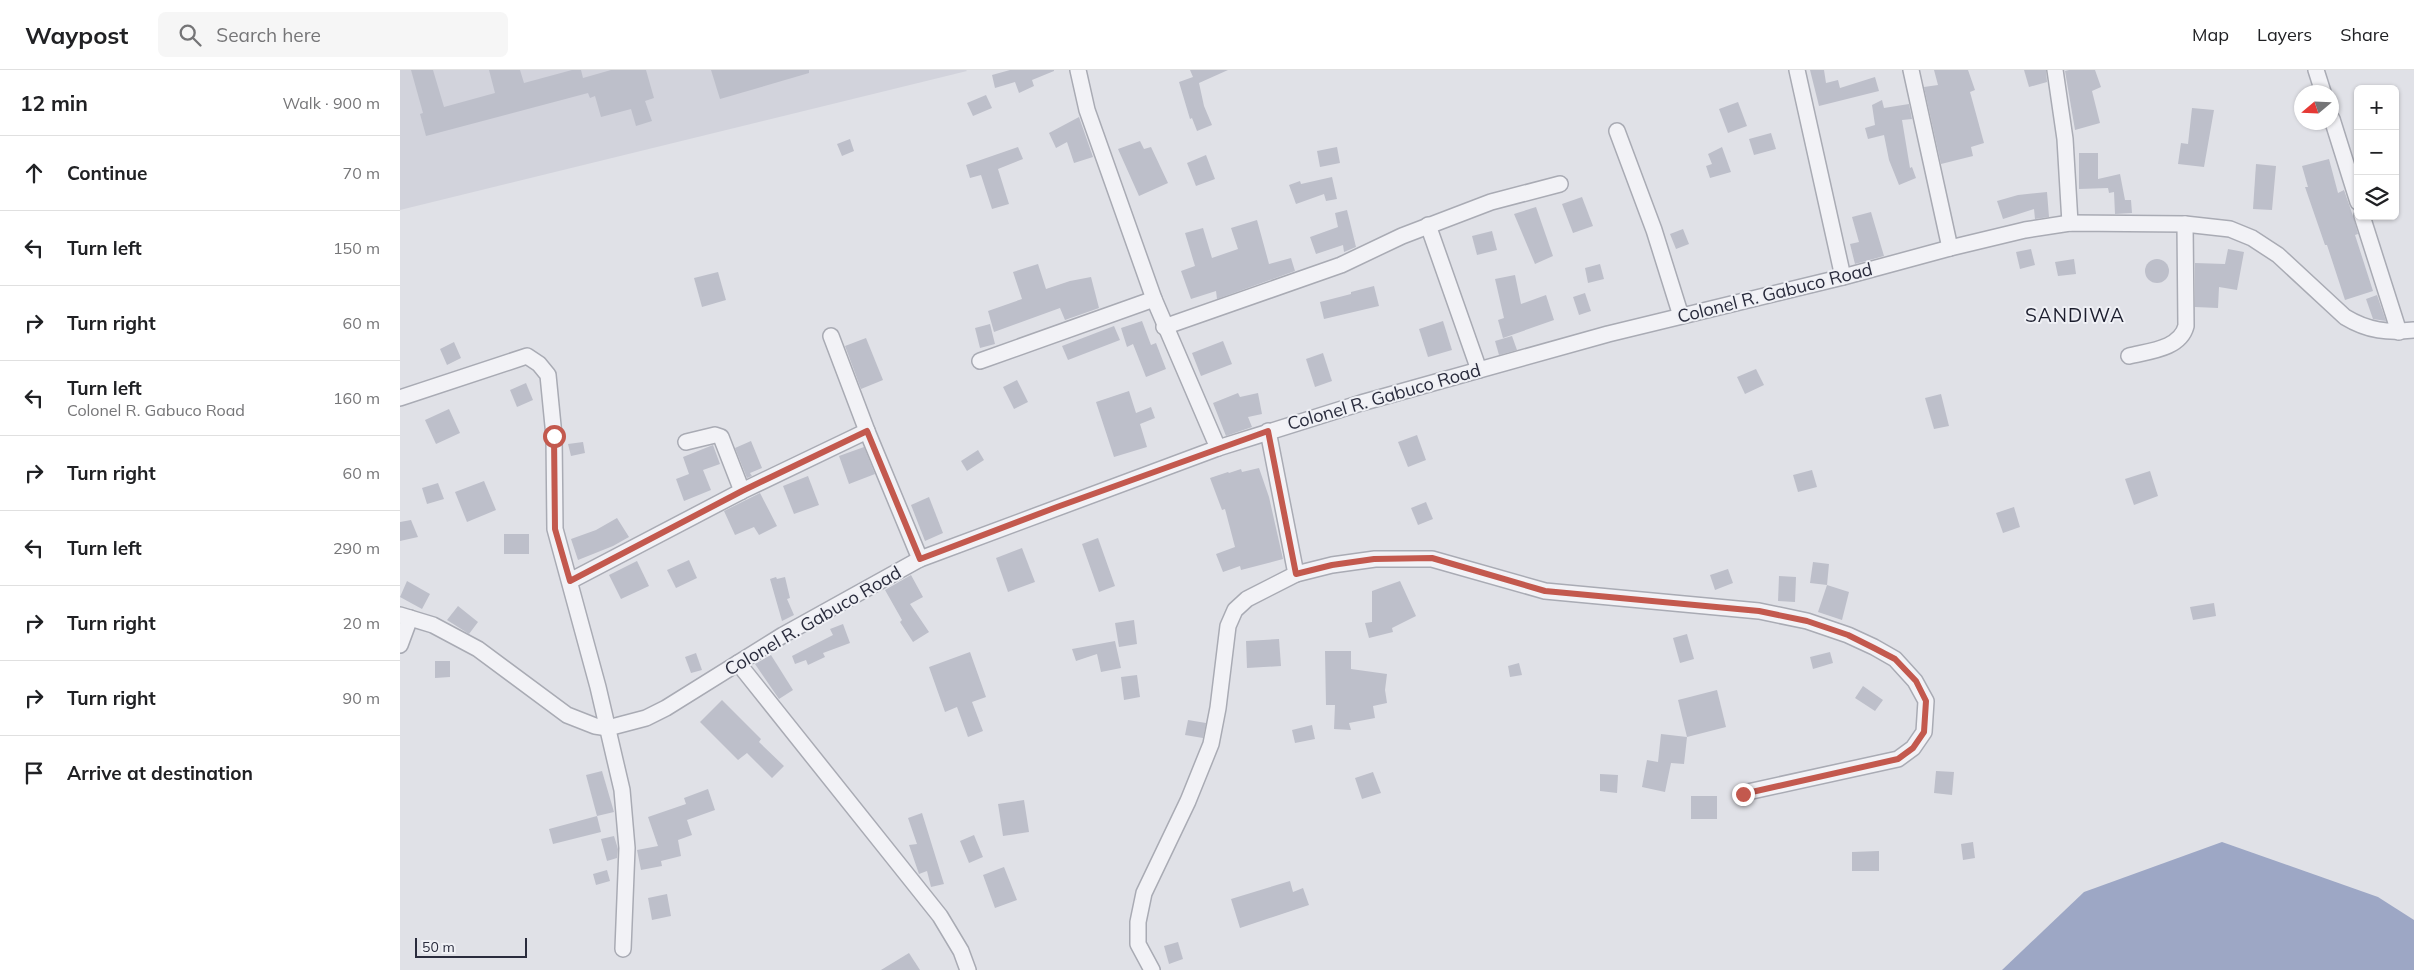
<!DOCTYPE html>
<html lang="en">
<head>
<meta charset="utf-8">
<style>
  :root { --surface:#fff; --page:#f6f6f6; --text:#202124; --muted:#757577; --line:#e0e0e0 }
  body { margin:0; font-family:Mulish,sans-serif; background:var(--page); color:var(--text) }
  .controls { position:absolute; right:15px; top:15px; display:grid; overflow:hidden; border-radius:8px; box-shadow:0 1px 4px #0004 }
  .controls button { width:45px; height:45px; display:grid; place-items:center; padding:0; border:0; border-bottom:1px solid var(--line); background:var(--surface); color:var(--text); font:25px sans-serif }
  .compass { position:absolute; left:1894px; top:15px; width:45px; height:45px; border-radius:50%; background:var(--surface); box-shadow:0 1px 4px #0004; rotate:251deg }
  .scale { position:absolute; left:15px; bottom:12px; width:112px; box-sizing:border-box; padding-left:5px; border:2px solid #2a2c3d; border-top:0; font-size:14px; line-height:18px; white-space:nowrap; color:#2a2c3d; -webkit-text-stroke:4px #eff0f5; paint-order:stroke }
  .stop { position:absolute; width:15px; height:15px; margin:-11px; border:4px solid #c3594e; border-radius:50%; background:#fff }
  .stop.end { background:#c3594e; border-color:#fff; box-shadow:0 1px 5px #0008 }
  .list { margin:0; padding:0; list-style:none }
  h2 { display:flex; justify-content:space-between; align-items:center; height:65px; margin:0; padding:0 20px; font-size:21px }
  h2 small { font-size:16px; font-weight:400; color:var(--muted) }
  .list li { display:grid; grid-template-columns:32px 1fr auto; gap:15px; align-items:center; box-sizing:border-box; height:75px; padding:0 20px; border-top:1px solid var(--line) }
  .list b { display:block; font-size:19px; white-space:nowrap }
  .list p { margin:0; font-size:16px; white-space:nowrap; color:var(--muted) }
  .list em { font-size:16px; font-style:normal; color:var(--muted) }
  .icon { flex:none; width:28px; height:28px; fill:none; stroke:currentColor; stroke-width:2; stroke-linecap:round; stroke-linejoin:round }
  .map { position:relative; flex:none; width:2014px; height:900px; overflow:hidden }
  header { display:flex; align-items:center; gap:30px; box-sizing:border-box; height:70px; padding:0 25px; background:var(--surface); border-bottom:1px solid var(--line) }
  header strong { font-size:24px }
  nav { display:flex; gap:28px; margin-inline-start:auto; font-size:18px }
  .search { width:350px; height:45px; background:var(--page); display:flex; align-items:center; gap:12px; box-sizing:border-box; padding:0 18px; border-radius:8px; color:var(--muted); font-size:19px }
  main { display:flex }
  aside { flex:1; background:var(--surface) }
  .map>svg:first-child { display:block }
</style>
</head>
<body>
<header>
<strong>Waypost</strong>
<div class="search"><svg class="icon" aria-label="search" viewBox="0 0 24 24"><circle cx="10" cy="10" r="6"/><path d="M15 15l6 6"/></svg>Search here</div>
<nav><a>Map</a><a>Layers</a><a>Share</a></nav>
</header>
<main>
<aside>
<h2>12 min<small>Walk · 900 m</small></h2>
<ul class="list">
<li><svg class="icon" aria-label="ahead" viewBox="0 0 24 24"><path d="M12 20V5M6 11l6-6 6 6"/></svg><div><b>Continue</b></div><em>70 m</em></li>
<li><svg class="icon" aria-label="left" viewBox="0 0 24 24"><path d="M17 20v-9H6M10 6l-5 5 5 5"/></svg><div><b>Turn left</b></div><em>150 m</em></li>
<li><svg class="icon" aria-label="right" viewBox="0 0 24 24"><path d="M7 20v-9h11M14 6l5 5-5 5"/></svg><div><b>Turn right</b></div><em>60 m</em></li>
<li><svg class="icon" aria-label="left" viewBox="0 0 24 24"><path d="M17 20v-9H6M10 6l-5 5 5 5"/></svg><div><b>Turn left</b><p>Colonel R. Gabuco Road</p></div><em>160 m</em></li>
<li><svg class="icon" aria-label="right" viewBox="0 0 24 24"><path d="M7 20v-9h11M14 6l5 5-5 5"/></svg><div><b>Turn right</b></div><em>60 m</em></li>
<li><svg class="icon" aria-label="left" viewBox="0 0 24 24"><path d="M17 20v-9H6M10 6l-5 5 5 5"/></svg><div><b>Turn left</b></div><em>290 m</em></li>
<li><svg class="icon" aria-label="right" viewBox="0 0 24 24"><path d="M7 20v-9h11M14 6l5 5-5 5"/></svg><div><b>Turn right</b></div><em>20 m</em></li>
<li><svg class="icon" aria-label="right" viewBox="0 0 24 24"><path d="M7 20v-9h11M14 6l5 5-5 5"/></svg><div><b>Turn right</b></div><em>90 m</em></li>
<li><svg class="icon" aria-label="arrive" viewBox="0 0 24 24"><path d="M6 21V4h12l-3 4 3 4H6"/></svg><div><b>Arrive at destination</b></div></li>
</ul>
</aside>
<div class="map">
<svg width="2014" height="900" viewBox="0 0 2014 900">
  <rect width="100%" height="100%" fill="#e0e1e7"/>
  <polygon fill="#d2d3dc" points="0,0 566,0 567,1 0,140"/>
  <polygon fill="#9da7c5" points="1822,772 1978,827 2014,850 2014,900 1602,900 1684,822"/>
  <g fill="#bdbfca">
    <polygon points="11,0 33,0 44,37 95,23 89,0 120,0 124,13 172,0 181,0 183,8 211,0 246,0 254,28 245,31 252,51 236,56 231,39 201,47 195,26 190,28 188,23 26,66 20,44 23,43"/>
    <polygon points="311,0 409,0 409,3 320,29"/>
    <polygon points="610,0 654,0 654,1 632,10 634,16 619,23 615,12 595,18 592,5"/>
    <polygon points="790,0 828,0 799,13 804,36 812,55 797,61 792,48 790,49 779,12 793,7"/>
    <polygon points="1410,0 1424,0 1426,13 1438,10 1440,18 1475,7 1479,21 1419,36"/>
    <polygon points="1534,0 1568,0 1575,20 1570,22 1584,73 1571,77 1573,86 1541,94 1524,17 1538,15"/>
    <polygon points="1624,0 1646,0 1647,12 1629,17"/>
    <polygon points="1669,0 1695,0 1701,17 1692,21 1700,53 1675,60 1665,1"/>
    <polygon points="586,25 592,38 573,46 567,33"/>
    <polygon points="1482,30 1484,38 1509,34 1512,49 1502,50 1510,98 1512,97 1516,108 1499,115 1489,90 1484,65 1468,69 1465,58 1475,55 1472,35"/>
    <polygon points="1338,32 1347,56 1328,63 1319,39"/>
    <polygon points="1792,38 1814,40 1804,97 1778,94 1781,73 1788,74"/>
    <polygon points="679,47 693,87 674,93 667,72 656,78 649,63"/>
    <polygon points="1371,63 1376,79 1354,85 1349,69"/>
    <polygon points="450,69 454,81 442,86 437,74"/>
    <polygon points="740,71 744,79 751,77 768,113 739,126 718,79"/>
    <polygon points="618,77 623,89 598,99 609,134 592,139 581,105 570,108 566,95"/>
    <polygon points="937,77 940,93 920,97 917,81"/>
    <polygon points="1322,77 1331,102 1310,108 1306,96 1312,94 1308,84"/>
    <polygon points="1679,83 1698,83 1698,109 1720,104 1725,130 1731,130 1732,143 1715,144 1714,122 1709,123 1708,118 1679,119"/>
    <polygon points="806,85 815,109 796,116 787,93"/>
    <polygon points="1929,89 1938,123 1944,120 1953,146 1958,164 1955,165 1973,221 1945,230 1927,175 1925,175 1905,117 1908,117 1902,96"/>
    <polygon points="1856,94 1876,96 1872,140 1853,139"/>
    <polygon points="932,107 937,129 926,131 924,124 896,134 889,115 900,111 901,114"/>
    <polygon points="1647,122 1649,147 1635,149 1634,139 1603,149 1597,131 1618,125"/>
    <polygon points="1182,127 1193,156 1173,163 1162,134"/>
    <polygon points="1136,137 1153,186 1135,194 1114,144"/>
    <polygon points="947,140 956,177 944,182 943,175 916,184 910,167 938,157 935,143"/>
    <polygon points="1471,142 1484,186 1455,194 1450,174 1459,172 1452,147"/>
    <polygon points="857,150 869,194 891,188 895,201 817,229 816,221 791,229 781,201 795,196 785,163 803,158 812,188 838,179 831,158"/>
    <polygon points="1283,159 1289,174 1276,179 1270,164"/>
    <polygon points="1092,161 1097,180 1077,185 1072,166"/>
    <polygon points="1631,179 1635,195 1620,199 1616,182"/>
    <polygon points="1828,179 1844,182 1837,220 1819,217 1818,238 1795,237 1795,193 1825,194"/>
    <polygon points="1674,189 1676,204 1658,206 1655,192"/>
    <circle cx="1757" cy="201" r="12"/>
    <polygon points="638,194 646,219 670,211 691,207 699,238 665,250 660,238 594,262 588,241 622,229 613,202"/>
    <polygon points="1200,194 1204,209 1188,213 1185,198"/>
    <polygon points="318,202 326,230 302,237 294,208"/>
    <polygon points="1115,205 1121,234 1146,225 1154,250 1103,268 1098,250 1104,248 1095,209"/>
    <polygon points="974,216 979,236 924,249 920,232 951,224 951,222"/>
    <polygon points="1185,223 1191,241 1179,245 1173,227"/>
    <polygon points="1977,225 1986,251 1973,249 1966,229"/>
    <polygon points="742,251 751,275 756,273 766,299 746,307 733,274 727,277 721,258"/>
    <polygon points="1043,251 1052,280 1028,287 1019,259"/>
    <polygon points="590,254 595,274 580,278 575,258"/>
    <polygon points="714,256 720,270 668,290 662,276"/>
    <polygon points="1112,266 1117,280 1099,285 1095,271"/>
    <polygon points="466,268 483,310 461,319 445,276"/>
    <polygon points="823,271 832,294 801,306 792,283"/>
    <polygon points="54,272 61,288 47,295 40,279"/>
    <polygon points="923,283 932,311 915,317 906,289"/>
    <polygon points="1356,299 1364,315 1345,324 1337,307"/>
    <polygon points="617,310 628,332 614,339 603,317"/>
    <polygon points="126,313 133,330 117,337 110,320"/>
    <polygon points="729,321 736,343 751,337 755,348 740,354 747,377 714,387 696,332"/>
    <polygon points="838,323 840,327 858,323 862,344 848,347 852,357 826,366 813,333"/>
    <polygon points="1541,324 1549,356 1534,359 1525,328"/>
    <polygon points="49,339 60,363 36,374 25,350"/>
    <polygon points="1017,365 1026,390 1008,397 998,372"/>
    <polygon points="351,371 362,398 350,403 352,406 347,408 335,378"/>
    <polygon points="183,372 185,383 171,386 168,374"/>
    <polygon points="313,375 320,394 303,400 311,420 284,431 276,409 289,404 283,387"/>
    <polygon points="464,377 475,404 449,414 439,386"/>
    <polygon points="578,380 584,390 567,401 561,391"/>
    <polygon points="859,398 869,427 883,489 841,500 840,496 823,502 816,484 835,477 825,439 822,440 810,408 828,402 829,403 841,399 842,402"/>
    <polygon points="1412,400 1417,417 1398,422 1393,405"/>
    <polygon points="1750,401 1758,426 1734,435 1725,409"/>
    <polygon points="408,406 419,435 394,444 383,416"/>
    <polygon points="84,411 96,440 67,452 55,422"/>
    <polygon points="38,413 44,429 27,434 22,418"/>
    <polygon points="360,423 377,456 359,465 354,457 335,465 324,441"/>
    <polygon points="529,427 543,463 525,471 511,435"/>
    <polygon points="1026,432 1033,449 1018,455 1011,438"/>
    <polygon points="1614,437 1620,457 1603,463 1596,443"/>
    <polygon points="217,448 229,467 213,476 178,490 171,469 196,460"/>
    <polygon points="11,450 18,467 0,471 0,452"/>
    <rect x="104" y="464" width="25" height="20"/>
    <polygon points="698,468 715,516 699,522 682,474"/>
    <polygon points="622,478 635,512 608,522 596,488"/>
    <polygon points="289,490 297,508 276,518 267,500"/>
    <polygon points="237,491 249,516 221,529 209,505"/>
    <polygon points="1413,492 1429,494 1427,515 1410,513"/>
    <polygon points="1328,499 1333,513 1315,520 1310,505"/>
    <polygon points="511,505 523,527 510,534 529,562 513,572 500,552 502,550 485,520"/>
    <polygon points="1379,506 1396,507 1395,532 1378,531"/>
    <polygon points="376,507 377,509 385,507 390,528 387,529 394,545 382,551 370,509"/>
    <polygon points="7,511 30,524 22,539 0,527"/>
    <polygon points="1000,511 1016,546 992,558 993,562 969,568 965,553 972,552 972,521"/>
    <polygon points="1427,515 1449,522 1442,550 1418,542"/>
    <polygon points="1814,533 1816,546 1793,550 1790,537"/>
    <polygon points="58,536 78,552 69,564 47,550"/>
    <polygon points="734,550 737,574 719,577 715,553"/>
    <polygon points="443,554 450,573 423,583 425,587 408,595 406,590 395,594 392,586 433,565 430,559"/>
    <polygon points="1287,564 1294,589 1280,593 1273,568"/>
    <polygon points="879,569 881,596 847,598 846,571"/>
    <polygon points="715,571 721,598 701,602 697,584 676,591 672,579"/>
    <polygon points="925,581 951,581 951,599 987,604 985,620 987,633 973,636 975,648 949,653 951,660 934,659 935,635 926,635"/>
    <polygon points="570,582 586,627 572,632 583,661 568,667 557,637 545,642 529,597"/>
    <polygon points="1430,582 1433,593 1413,599 1410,587"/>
    <polygon points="296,583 302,600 291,603 285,587"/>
    <polygon points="371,585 393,620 379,629 355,594"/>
    <polygon points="35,591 50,591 50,607 35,608"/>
    <polygon points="1119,593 1122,605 1110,607 1108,596"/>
    <polygon points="737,605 740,627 724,630 721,607"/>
    <polygon points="1463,616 1483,630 1475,641 1455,628"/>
    <polygon points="1317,620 1326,657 1287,667 1278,630"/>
    <polygon points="322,630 361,669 359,672 384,696 372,708 347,683 338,690 300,652"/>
    <polygon points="788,650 806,653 803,668 785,665"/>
    <polygon points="912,655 915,669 895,673 892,660"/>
    <polygon points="1261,664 1287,667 1284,694 1271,693 1265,722 1242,717 1247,690 1258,692"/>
    <polygon points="202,701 214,742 197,746 186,705"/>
    <polygon points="1536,701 1554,702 1552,725 1534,723"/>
    <polygon points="973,702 981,723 962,729 955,708"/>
    <polygon points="1200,704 1218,705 1217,723 1200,721"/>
    <polygon points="308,719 315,740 287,750 292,765 278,770 281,786 261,791 262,796 241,800 237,780 258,776 248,747 286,734 284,728"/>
    <rect x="1291" y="726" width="26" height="23"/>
    <polygon points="624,730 629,762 603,766 598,734"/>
    <polygon points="522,743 544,814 531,817 527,801 519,804 509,775 517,774 508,748"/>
    <polygon points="197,746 201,762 153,774 149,759"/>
    <polygon points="574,765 583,787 569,793 560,771"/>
    <polygon points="214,766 218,779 217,788 207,791 201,769"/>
    <polygon points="1573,772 1575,788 1563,790 1561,774"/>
    <polygon points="1479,781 1479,801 1452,801 1452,782"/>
    <polygon points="604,797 617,830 595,838 583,805"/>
    <polygon points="207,800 210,811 196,815 193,804"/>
    <polygon points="890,811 893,822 903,818 909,835 840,858 831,829"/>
    <polygon points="267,824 271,846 252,850 248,828"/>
    <polygon points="778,872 783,889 769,894 764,876"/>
    <polygon points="509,883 520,900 481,900"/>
  </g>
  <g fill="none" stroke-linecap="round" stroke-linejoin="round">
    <g stroke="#a9abb4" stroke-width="18">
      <g id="minor">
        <polyline points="678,0 687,40 754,229 818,378"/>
        <polyline points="1397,0 1443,207"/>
        <polyline points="1511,0 1550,178"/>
        <polyline points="1655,0 1665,69 1670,153"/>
        <polyline points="1916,0 1923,22"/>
        <polyline points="1932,49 1958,132"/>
        <polyline points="1217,61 1254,160 1281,246"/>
        <polyline points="1962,146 1999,262"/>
        <polyline points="1028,155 1079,300"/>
        <polyline points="764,257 941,195 1002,166 1091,132 1160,114"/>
        <polyline points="431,266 467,361 520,489"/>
        <path d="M 1729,286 C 1749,281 1780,279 1786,256 L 1785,154"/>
        <polyline points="580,291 754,229"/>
        <polyline points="0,328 127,286 139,294 148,305 154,366 155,459 198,617 222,720 227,778 223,879"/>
        <polyline points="286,372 315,365 321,367 342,421"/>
        <polyline points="896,504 932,495 975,489 1032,489 1145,521 1359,541 1407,551 1448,565 1474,577 1495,589 1515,611 1526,631 1524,662 1513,678 1498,689 1343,723"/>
        <polyline points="170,511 342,421 467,361"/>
        <path d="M 0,545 L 33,555 L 78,579 L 167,645 L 195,656 L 208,658 L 246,648 L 266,638 L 383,565 L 520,489 L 818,378 L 961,333 L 1208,264 L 1443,207 L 1550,178 L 1625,160 L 1670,153 L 1785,154 L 1830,159 L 1852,168 L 1878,185 L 1945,247 C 1968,261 1988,263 2014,260"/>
        <polyline points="0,575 10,548"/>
        <polyline points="338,593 540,846 561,881 568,900"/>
        <polyline points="752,900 738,874 738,852 744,823 788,731 811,674 818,638 828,556 835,540 847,529 896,504 868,361"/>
      </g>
    </g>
    <use href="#minor" stroke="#f2f2f6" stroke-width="15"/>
  </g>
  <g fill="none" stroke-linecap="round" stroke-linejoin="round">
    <polyline stroke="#c3594e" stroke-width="6" points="154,366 155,459 170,511 342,421 467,361 520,489 657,437 868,361 896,504 932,495 974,489 1032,488 1145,521 1359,541 1407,551 1448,565 1474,578 1495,589 1516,611 1526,631 1524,662 1513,678 1498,689 1343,724"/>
  </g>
  <g text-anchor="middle" stroke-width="4" stroke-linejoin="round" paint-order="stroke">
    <g font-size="18" fill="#2a2c3d" stroke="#eff0f5">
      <text transform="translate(1375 223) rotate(-14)" y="6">Colonel R. Gabuco Road</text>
      <text transform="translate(984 327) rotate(-16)" y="6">Colonel R. Gabuco Road</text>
      <text transform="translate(413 551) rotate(-30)" y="6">Colonel R. Gabuco Road</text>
    </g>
    <g font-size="19" letter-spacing="1" fill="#1c1e2e" stroke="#eff0f5">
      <text x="1675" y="252">SANDIWA</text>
    </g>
  </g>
</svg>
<div class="controls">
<button>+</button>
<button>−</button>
<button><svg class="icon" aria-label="layers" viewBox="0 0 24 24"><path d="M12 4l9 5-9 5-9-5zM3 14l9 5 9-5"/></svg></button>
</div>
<svg class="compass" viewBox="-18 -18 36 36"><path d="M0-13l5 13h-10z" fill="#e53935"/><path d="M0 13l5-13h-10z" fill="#757577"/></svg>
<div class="scale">50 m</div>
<div class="stop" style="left:154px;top:366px"></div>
<div class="stop end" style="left:1343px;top:724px"></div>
</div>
</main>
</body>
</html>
